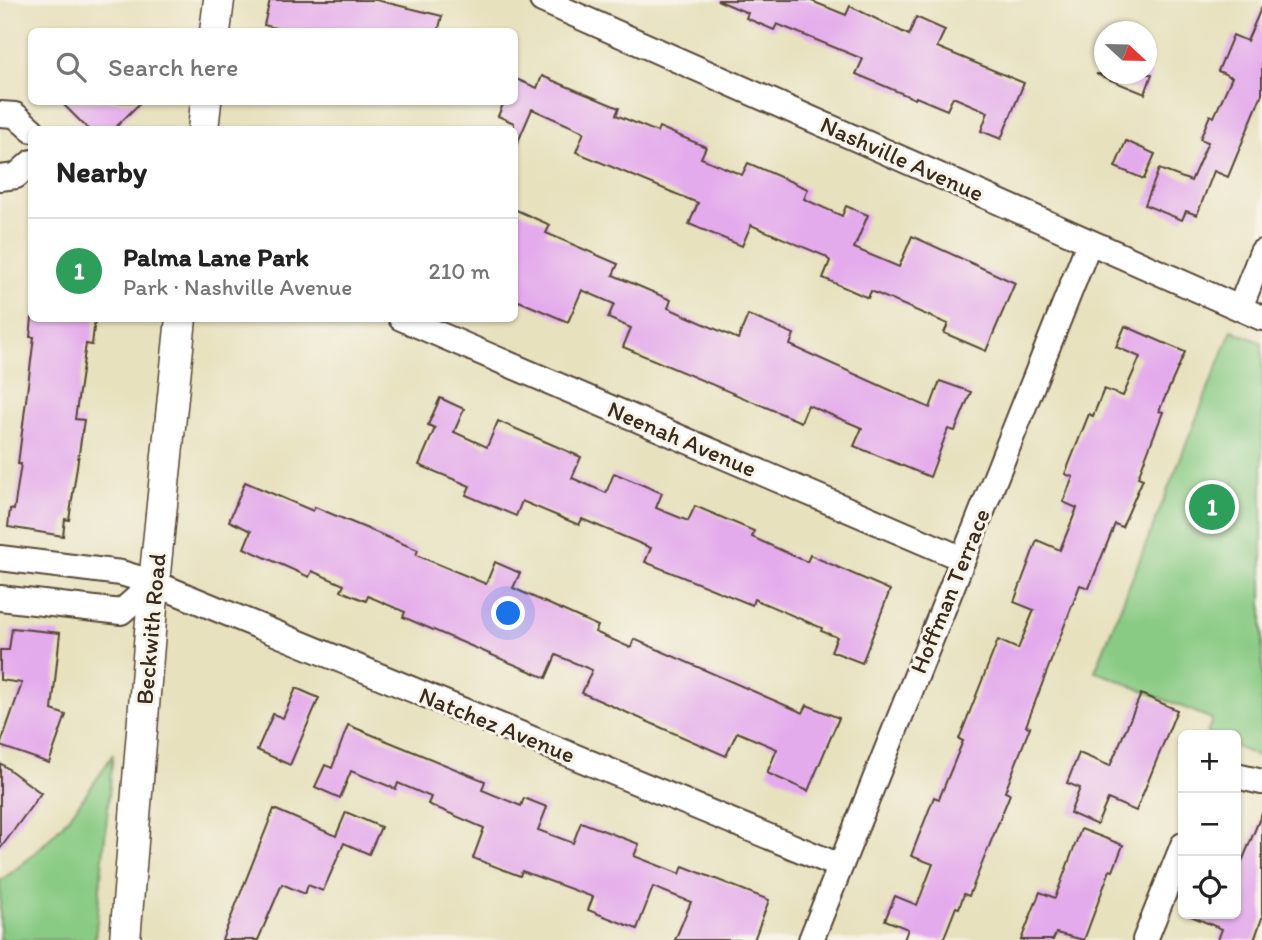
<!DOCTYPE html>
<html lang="en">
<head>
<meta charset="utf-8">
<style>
  :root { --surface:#fff; --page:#f6f6f6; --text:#222; --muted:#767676; --line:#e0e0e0; --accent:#0b8043 }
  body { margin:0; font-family:Itim,sans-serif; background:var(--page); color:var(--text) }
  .controls { position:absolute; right:21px; bottom:21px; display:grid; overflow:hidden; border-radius:10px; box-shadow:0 2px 5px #0004 }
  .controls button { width:63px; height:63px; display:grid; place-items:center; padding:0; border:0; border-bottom:2px solid var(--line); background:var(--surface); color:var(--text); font:35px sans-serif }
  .compass { position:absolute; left:1094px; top:21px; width:63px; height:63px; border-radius:50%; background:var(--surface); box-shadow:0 2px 5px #0004; rotate:112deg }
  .you { position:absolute; left:509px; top:614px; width:24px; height:24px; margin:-18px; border:5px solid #fff; border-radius:50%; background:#1a73e8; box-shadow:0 0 0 10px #1a73e833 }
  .badge { display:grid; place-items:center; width:46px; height:46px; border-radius:50%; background:var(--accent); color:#fff; font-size:23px; font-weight:700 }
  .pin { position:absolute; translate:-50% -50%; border:4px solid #fff; box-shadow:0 2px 7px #0006 }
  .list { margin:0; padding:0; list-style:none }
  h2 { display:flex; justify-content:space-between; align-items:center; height:91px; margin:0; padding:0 28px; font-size:30px }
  h2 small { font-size:23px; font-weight:400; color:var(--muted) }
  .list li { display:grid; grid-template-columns:46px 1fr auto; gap:21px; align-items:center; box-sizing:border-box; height:105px; padding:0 28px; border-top:2px solid var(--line) }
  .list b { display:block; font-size:26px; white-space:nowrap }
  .list p { margin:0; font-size:23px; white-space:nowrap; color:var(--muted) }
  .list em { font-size:23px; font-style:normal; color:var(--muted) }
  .icon { flex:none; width:38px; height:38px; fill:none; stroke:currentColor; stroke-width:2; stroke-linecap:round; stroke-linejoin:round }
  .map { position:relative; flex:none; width:1262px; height:940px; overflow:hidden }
  .search { position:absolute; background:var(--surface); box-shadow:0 2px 5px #0004; left:28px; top:28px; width:490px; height:77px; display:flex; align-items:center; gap:18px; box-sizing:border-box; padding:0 24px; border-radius:10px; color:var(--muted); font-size:26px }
  .panel { position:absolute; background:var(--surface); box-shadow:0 2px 5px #0004; left:28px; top:126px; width:490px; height:196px; border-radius:10px }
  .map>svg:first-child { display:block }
</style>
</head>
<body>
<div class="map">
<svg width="1262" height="940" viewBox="0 0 1262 940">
  <rect width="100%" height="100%" fill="#f7f3e8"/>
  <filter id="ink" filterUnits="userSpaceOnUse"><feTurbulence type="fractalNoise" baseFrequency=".0143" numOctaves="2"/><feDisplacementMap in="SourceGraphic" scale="14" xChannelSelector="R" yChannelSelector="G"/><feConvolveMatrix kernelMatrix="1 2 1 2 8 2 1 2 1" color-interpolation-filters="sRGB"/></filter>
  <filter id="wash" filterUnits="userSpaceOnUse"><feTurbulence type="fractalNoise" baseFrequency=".00686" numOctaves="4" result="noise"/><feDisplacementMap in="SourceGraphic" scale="28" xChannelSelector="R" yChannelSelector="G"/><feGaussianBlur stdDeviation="1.57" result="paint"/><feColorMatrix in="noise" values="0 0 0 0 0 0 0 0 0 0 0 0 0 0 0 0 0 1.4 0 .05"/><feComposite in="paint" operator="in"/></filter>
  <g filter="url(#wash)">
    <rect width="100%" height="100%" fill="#e7e1be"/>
    <g fill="#89cb84" stroke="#627a51" stroke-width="2">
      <polygon points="1232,330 1262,343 1262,758 1236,747 1236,735 1207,734 1212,719 1095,671"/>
      <path d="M 113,754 L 95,940 L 0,940 L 0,881 C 49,847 82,804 113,754 Z"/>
    </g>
    <g id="blocks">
      <g fill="#e4abec">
        <polygon points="270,0 376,0 442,16 438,32 291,32 264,25"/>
        <polygon points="717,0 809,0 846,15 850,6 909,35 916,17 945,30 937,47 1024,83 1001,139 981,131 988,112 953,97 947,110 916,97 915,99 856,74 863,59 777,24 774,30 746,18 748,13"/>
        <polygon points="1262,6 1262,94 1228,177 1214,171 1197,215 1186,211 1182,220 1145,205 1159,169 1191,181 1208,142 1200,139 1210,115 1214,117 1232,77 1218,71 1233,35 1247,41"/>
        <polygon points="1096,74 1152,74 1145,94"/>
        <polygon points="542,76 619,108 616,115 657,132 659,127 706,147 701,158 742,175 748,163 808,189 804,199 842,216 846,206 868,215 854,248 899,267 912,236 1015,283 986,351 944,333 948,324 871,291 868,298 823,278 830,261 825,256 751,225 742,246 689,224 698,203 576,152 584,132 532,109 514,151 514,123 498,116 504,102 514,102 514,78 537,88"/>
        <polygon points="61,102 141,102 113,130 89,130"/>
        <polygon points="1126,141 1155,154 1144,179 1115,167"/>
        <polygon points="514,209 550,225 546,233 618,264 613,275 671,300 668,308 738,339 748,315 794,334 790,345 930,408 940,381 971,392 955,431 948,429 930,477 854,446 862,428 829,414 808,405 801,422 623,347 631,328 608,318 614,304 582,290 568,322 514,299"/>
        <polygon points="32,318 95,318 92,345 86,344 75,419 84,420 69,520 65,519 63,536 8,527 10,509 14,510 21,464 18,464 34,337 30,337"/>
        <polygon points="1125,326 1185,352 1159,411 1163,412 1138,477 1143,479 1122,527 1115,524 1089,588 1080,585 1026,726 1030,727 1005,792 1010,794 969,896 964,894 959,908 956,907 943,940 904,940 908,929 885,920 895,896 917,905 933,864 911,856 934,797 939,799 963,741 959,739 998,640 1018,649 1034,610 1014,602 1037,540 1060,550 1077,508 1063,502 1073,477 1065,474 1089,414 1093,416 1104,389 1123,396 1140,357 1116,347"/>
        <polygon points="440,398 464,409 454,432 487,447 498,421 581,457 572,478 606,493 614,473 662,493 656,508 688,521 695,506 754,531 752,537 807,562 810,555 890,590 862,663 831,651 837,637 821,631 822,628 754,599 752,605 645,562 651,548 582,519 579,525 522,501 516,516 466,495 470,486 419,465 435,428 428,425"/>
        <polygon points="245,482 313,511 315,507 375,532 418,550 416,555 486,584 495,562 520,573 513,588 598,626 595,632 631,648 634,639 803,713 807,705 839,718 808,791 767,773 777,749 737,732 726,756 582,693 592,670 556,655 546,678 403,617 405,612 368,596 366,601 341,591 344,585 312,571 309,577 244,548 251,531 229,521"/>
        <polygon points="12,628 60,633 52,710 66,715 49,763 0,746 22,683 0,680 0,650 9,650"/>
        <polygon points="296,688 319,698 290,765 257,750 273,714 283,718"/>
        <polygon points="1141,694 1177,710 1136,811 1108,799 1097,825 1070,813 1080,788 1067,783 1079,753 1110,766"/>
        <polygon points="348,725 485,781 482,790 521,806 524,798 547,807 538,830 573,843 581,822 639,844 634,856 680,874 683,866 769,900 754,940 675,940 691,902 653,887 637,929 588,910 593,897 522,871 520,876 473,858 484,828 428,804 431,797 398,783 396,789 351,771 340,798 315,787 325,765 332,768"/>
        <polygon points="0,763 41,793 0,849"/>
        <polygon points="274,809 336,836 346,812 381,827 369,854 344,843 323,891 308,885 305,894 282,884 258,940 222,940"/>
        <polygon points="1262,813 1262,918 1254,940 1218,940 1222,929 1186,914 1236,914 1236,876"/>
        <polygon points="1081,829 1123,845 1113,871 1110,870 1084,940 1056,933 1053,940 1021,940 1040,892 1055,898"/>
      </g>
    </g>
  </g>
  <g filter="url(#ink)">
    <use href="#blocks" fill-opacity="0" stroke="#554536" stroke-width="2"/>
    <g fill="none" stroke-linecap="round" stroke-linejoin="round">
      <g stroke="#554536" stroke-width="28">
        <g id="minor">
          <polyline points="542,0 1262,318"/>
          <polyline points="0,114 15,115 32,130"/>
          <polyline points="0,178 16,176 32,162"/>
          <polyline points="1240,308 1262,252"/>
          <polyline points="401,318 963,559"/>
          <polyline points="0,558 121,573 154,583 840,866"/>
          <polyline points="0,598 121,612 154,583"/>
          <polyline points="1236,776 1262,782"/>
          <polyline points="811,940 1089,243"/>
          <polyline points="1145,940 1183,845"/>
        </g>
      </g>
      <g stroke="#554536" stroke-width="33">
        <g id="tertiary">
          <polyline points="215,32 219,0"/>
          <polyline points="203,130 206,102"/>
          <polyline points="125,940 154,583 181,318"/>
        </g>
      </g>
      <use href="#minor" stroke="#fff" stroke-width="24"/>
      <use href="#tertiary" stroke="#fff" stroke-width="30"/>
    </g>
  </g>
  <g text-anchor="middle" stroke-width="6" stroke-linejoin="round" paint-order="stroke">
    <g font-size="24" fill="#3b2a1e" stroke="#f7f3e8">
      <text transform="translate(902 159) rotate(24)" y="8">Nashville Avenue</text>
      <text transform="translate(682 439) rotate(23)" y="8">Neenah Avenue</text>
      <text transform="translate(950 591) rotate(-68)" y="8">Hoffman Terrace</text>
      <text transform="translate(151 629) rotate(-85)" y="8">Beckwith Road</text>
      <text transform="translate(497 725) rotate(22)" y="8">Natchez Avenue</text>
    </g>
  </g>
</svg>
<div class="controls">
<button>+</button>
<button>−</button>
<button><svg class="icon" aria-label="locate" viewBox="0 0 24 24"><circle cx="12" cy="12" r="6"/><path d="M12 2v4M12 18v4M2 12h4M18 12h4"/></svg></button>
</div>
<svg class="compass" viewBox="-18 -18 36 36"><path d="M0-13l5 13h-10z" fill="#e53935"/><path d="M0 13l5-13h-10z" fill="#767676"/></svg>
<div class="you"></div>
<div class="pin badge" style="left:1212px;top:507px;background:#2e9e5b">1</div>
<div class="search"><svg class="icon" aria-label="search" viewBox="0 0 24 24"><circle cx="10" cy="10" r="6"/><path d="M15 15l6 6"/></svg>Search here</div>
<section class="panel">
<h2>Nearby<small></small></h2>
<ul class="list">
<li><span class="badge" style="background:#2e9e5b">1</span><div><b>Palma Lane Park</b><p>Park · Nashville Avenue</p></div><em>210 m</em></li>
</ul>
</section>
</div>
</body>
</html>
